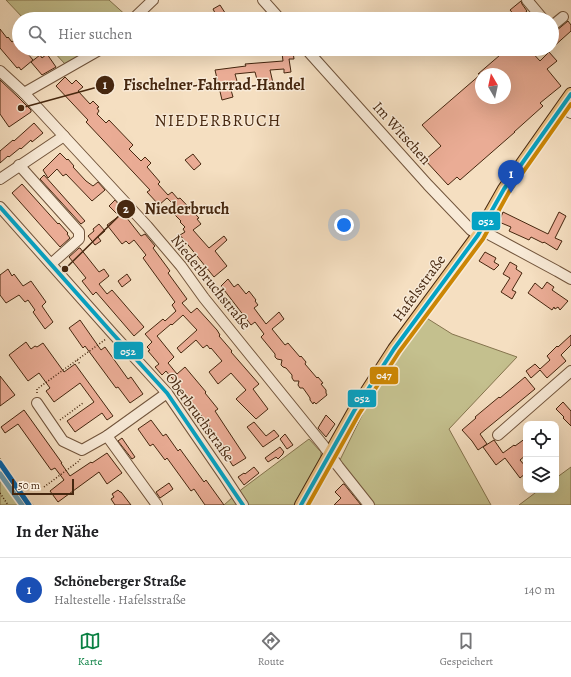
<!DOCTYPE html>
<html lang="de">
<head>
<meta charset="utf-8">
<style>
  :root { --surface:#fff; --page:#f6f6f6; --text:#202124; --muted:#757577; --line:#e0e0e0; --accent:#0b8043 }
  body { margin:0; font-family:Alegreya,serif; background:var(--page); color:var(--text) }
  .controls { position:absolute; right:12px; bottom:12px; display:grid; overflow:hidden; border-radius:8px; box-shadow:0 4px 16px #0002 }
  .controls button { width:36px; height:36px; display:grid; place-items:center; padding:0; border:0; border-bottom:1px solid var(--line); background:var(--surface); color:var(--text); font:20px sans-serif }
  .compass { position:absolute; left:475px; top:68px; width:36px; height:36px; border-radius:50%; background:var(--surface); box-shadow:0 4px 16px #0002; rotate:351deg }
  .scale { position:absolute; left:12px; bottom:10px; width:62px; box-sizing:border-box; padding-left:4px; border:2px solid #46270f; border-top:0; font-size:11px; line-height:14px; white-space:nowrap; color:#46270f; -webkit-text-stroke:3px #f8ead7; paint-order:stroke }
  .you { position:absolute; left:344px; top:225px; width:14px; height:14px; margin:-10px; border:3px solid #fff; border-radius:50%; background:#1a73e8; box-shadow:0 0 0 6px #1a73e833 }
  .badge { display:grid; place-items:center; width:26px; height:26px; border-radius:50%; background:var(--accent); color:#fff; font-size:13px; font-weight:700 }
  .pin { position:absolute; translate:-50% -33px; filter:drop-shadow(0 1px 2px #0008) }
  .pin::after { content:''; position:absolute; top:21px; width:14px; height:12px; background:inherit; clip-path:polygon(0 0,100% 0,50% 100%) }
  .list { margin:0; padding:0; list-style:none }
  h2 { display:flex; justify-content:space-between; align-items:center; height:52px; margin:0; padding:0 16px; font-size:17px }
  h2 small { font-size:13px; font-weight:400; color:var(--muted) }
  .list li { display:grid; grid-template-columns:26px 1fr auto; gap:12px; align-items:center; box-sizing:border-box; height:64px; padding:0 16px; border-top:1px solid var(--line) }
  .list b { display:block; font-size:15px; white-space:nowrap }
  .list p { margin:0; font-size:13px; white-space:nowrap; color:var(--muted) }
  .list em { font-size:13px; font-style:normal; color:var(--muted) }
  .icon { flex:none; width:22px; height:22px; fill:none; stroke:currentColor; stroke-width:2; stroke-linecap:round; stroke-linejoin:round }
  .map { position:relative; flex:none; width:571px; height:505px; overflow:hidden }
  .search { position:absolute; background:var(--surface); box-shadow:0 4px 16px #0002; left:12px; right:12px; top:12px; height:44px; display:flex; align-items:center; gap:10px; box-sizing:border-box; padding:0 14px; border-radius:22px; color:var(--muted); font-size:15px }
  .sheet { height:116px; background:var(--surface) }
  nav { display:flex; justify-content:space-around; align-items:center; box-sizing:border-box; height:56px; border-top:1px solid var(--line); background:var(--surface); font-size:11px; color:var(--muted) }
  nav a { display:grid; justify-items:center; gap:2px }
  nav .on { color:var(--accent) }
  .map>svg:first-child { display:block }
</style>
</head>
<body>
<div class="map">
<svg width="571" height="505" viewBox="0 0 571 505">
  <rect width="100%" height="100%" fill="#f5dfc1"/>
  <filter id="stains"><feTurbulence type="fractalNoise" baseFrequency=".005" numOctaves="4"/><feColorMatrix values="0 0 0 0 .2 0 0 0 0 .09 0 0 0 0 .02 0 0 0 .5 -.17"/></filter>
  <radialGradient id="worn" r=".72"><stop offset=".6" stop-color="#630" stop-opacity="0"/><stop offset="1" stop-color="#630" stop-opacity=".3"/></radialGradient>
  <g fill="#c4c08e" stroke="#85744e">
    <polygon points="6,0 109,0 129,18 128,19 24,19"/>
    <polygon points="51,49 92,49 65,64"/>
    <polygon points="425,317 452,334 517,357 449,429 491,505 375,505 339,462 375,389"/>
    <polygon points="309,439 321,452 321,457 294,505 224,505 242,489"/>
    <polygon points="0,458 33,505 0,505"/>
    <polygon points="571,467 571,505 519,505 539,490 556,490 556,478"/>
  </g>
  <g fill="#eaac95" stroke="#46270f" fill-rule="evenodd">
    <polygon points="521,1 522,4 527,11 518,19 510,10"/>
    <polygon points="220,5 229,19 218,19 213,9"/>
    <polygon points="568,21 571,25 571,31 552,48 552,32 556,31"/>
    <polygon points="0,29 7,38 8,37 12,42 15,40 19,44 19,49 24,49 33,60 21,70 19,67 17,68 0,48"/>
    <path d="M 507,49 L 529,49 L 540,61 L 549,52 L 557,61 L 547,69 L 561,86 L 540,103 L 543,106 L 514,132 L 515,132 L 460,180 L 457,177 L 448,185 L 425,160 L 441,146 L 422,125 L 481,74 L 478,74 ZM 481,74 L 505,74 L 505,98 L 481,98 Z"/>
    <polygon points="293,52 294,59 289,59 291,72 284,73 284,69 270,70 273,83 259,87 255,72 235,74 239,88 231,90 233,97 222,100 215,70 246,66 245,64 283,61 282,53"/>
    <polygon points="47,54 56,67 42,75 31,62 40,55 42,58"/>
    <polygon points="65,77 72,84 76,80 83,87 78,91 90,104 93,101 99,107 97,108 99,111 97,114 106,123 109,120 133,145 129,149 141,161 145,157 151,163 147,167 160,182 158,184 168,195 172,192 178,199 180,198 199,218 197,219 201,224 193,230 209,248 224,236 227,240 215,251 227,266 214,277 180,235 185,232 183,229 185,227 180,222 181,221 171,211 176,207 167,198 159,205 147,192 150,190 86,122 88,120 56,86"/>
    <polygon points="0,80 19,98 31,110 31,112 9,127 0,114"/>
    <polygon points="34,123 43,133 32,142 31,140 21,149 20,148 9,157 8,156 0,163 0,151 13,140 14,141"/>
    <polygon points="60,153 67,160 68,159 74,166 73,167 86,181 93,186 98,182 105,190 92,201 66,174 63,176 57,169 48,178 43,170"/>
    <polygon points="193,154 201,164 194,170 185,160"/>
    <polygon points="44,175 85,221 81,224 40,179"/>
    <polygon points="22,184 58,224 59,223 68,233 67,234 70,238 60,247 12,193"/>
    <polygon points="115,200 128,215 126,217 141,236 145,234 155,246 153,248 170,271 168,273 187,299 182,303 191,313 197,308 217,330 220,335 219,336 232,351 231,352 259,384 253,389 268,409 256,419 236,399 246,390 231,373 218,384 209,372 222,361 211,348 210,349 207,345 203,348 196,340 181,353 177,348 197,330 183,315 172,325 171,324 157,336 174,357 168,363 177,374 185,367 206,392 205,393 218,409 215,411 246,458 233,466 208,427 210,426 191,403 192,402 166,371 162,375 155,367 159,364 148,351 150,350 147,347 152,342 145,334 163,319 165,321 176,311 172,305 175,302 143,258 146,255 134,240 129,244 126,241 122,244 107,225 119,216 109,206"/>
    <polygon points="503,212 548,234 559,212 566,216 555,238 562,241 557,250 544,242 543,243 531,237 529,240 509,231 511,227 499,222"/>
    <polygon points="99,224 105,231 98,237 101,241 95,245 88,236 94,231 93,229"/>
    <polygon points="79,248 80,248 99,272 104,269 109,276 99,284 107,294 112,290 144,327 134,336 96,292 93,295 82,281 86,278 69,257"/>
    <polygon points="485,252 496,258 494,262 499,265 494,270 479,261"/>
    <polygon points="510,262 517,266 516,269 522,273 512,290 516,292 512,299 501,292 510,278 503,274"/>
    <polygon points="8,269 12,276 14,274 23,286 31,281 46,302 42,306 53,322 45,329 33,312 35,310 28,300 25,302 19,295 6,303 0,295 0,275"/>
    <polygon points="127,274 131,280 122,287 118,281"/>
    <polygon points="228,279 234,287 238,284 246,294 249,291 256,300 255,301 258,305 254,308 266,324 279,312 284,319 272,329 285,345 288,343 300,357 301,356 306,362 305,364 317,378 318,377 323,383 321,384 326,390 326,393 327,395 316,404 314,402 313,404 310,400 310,398 308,395 303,388 300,388 298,385 299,381 294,381 292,378 292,375 286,368 283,367 281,365 282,360 277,359 275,357 275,354 261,337 264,334 255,322 251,325 221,286"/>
    <polygon points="547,282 554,287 552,290 568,301 560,310 558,307 555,309 554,307 552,310 528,293 535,283 542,289"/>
    <polygon points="80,320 101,350 105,347 128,379 131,377 143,394 130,403 118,387 116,388 85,346 83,348 69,328"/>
    <polygon points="571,335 571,345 561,355 566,361 547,378 540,370 531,378 526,371 535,364 540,369 550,360 547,356 557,346 558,347"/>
    <polygon points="26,342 31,349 35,346 37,347 43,343 64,372 75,364 113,416 107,420 102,413 75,432 67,421 94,402 80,383 54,402 46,391 50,388 39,373 28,381 9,355"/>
    <polygon points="0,376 15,395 0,406"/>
    <polygon points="525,377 535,389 480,434 487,444 478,450 472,441 462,430 476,418 475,417 499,397 500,398"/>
    <polygon points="563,402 571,411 571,426 563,418 564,417 556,409"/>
    <polygon points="24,410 62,463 61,463 70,476 91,462 92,463 107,453 122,473 107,484 99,472 58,502 50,491 64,480 55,468 51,470 18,424 5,433 1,427"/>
    <polygon points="326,415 335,424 326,437 318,428"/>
    <polygon points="151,420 163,436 166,434 178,451 180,449 204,482 206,480 224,505 205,505 194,489 191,491 167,458 165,460 153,444 150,446 138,429"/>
    <polygon points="254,422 266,436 274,430 279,436 263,447 247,427"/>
    <polygon points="285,434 293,445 287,449 280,439"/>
    <polygon points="122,438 135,457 132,459 118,441"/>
    <polygon points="526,438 526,455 520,460 526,467 526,473 520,478 505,458 496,465 483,447 494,440 503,453 514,445 515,446"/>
    <polygon points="280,447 284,452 283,453 283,454 278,459 276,457 268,462 265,458"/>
    <polygon points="254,467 259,473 244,485 238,477 244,473 245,474"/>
    <polygon points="169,483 173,489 160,498 156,492"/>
    <polygon points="343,484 344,484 361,505 334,505 341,498 335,492"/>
    <polygon points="118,490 120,492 121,492 131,505 115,505 111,499 114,497 112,494"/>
  </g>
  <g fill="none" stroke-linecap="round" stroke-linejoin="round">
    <g stroke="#72553c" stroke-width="12">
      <g id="minor">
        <polyline points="263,0 280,19"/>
        <polyline points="527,0 543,19"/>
        <polyline points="133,19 153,0"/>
        <polyline points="552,26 563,17"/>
        <polyline points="306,49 428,185 471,230 478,235"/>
        <polyline points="0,71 24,93 147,226 181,266 204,298 323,445 338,466 369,505"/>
        <polyline points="24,93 101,49"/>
        <polyline points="561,108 571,113"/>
        <polyline points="19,165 79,232 79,239 51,264"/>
        <polyline points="0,179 64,136"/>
        <polyline points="0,207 113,334 167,393 224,476 243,505"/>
        <polyline points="481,230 557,271 571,279"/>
        <polyline points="37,403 63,441 82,450 107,436 167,393"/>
        <polyline points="498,435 571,371"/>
        <polyline points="107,436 157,505"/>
      </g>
    </g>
    <g stroke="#46270f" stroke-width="14">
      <polyline id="major" points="301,505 354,411 394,349 478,235 504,189 571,94"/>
    </g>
    <g stroke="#46270f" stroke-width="1.5" stroke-dasharray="1 2" stroke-linecap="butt">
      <polyline points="77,360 80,364"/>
      <polyline points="37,393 37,389 106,339"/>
      <polyline points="60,420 83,403"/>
      <polyline points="44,487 79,461 80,459"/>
      <polyline points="0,493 8,505"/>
    </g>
    <use href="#minor" stroke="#f8ead7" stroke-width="10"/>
    <use href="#major" stroke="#eac080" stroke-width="12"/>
    <g stroke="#f8ead7" stroke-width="7">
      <g id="bus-1">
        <polyline points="0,207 113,334 167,393 243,505"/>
        <polyline points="301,505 354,411 394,349 478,235 504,189 571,94"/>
      </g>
    </g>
    <g stroke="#f8ead7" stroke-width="7">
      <polyline id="bus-2" points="308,505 359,414 399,352 483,239 509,192 571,104"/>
    </g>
    <use href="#bus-1" stroke="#04a2c4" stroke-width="4"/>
    <use href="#bus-2" stroke="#cb8604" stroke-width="4"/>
    <g stroke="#f8ead7" stroke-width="8">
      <polyline id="metro-1" points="0,463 29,505"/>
    </g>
    <g stroke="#f8ead7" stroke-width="8">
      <polyline id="metro-2" points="0,474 22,505"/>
    </g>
    <use href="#metro-1" stroke="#0063af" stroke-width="5"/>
    <use href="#metro-2" stroke="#6a9cb3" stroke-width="5"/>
  </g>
  <g text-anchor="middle" stroke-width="3" stroke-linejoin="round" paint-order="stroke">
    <g font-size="15" fill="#46270f" stroke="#f8ead7">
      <text transform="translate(402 133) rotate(48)" y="5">Im Witschen</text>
      <text transform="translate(211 282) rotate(51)" y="5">Niederbruchstraße</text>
      <text transform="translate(419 288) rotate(-54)" y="5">Hafelsstraße</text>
      <text transform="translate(200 417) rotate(54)" y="5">Oberbruchstraße</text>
    </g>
    <g font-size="17" letter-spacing="1" fill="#46270f" stroke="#f8ead7">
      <text x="218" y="126">NIEDERBRUCH</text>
    </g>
  </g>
  <path fill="none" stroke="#46270f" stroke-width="1.5" d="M21 108L105 85M65 269L126 209"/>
  <g fill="#46270f" stroke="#f8ead7" stroke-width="1.5">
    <circle cx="21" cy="108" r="4"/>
    <circle cx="65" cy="269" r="4"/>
    <circle cx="105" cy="85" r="10"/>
    <circle cx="126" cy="209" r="10"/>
  </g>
  <g font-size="12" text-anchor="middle" font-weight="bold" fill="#fff">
    <text x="105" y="89">1</text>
    <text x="126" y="213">2</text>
  </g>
  <g font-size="16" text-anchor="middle" font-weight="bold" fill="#46270f" stroke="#f8ead7" stroke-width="3" stroke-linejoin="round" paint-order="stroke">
    <text x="214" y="90">Fischelner-Fahrrad-Handel</text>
    <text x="187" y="214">Niederbruch</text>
  </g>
  <g stroke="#f8ead7" stroke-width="1.5">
    <rect x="471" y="211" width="30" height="20" rx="4" fill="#04a2c4"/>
    <rect x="113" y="341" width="31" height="19" rx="4" fill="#04a2c4"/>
    <rect x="369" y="366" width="30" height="19" rx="4" fill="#cb8604"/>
    <rect x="347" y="389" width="30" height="19" rx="4" fill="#04a2c4"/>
  </g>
  <g font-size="11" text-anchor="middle" font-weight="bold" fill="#fff">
    <text x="486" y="225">052</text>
    <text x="128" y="355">052</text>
    <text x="384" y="379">047</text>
    <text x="362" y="402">052</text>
  </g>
  <rect width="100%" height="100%" filter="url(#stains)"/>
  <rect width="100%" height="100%" fill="url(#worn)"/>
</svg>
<div class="controls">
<button><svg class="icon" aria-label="locate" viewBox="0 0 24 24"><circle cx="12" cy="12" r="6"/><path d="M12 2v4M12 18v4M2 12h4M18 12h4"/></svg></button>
<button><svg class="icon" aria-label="layers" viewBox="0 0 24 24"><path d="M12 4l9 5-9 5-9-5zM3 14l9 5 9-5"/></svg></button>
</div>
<svg class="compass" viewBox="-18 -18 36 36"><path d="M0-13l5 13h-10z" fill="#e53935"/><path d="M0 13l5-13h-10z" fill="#757577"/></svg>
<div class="scale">50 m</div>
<div class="you"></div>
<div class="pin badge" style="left:511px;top:193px;background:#1a4fb4">1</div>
<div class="search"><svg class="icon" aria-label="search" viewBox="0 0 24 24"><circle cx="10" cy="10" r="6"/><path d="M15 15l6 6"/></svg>Hier suchen</div>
</div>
<section class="sheet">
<h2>In der Nähe<small></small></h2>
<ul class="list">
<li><span class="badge" style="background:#1a4fb4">1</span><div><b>Schöneberger Straße</b><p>Haltestelle · Hafelsstraße</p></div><em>140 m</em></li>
</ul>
</section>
<nav>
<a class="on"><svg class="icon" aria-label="map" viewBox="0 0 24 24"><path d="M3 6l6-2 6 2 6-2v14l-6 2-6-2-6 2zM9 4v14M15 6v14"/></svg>Karte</a>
<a><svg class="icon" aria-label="directions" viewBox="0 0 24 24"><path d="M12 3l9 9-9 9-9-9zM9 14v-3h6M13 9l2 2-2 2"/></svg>Route</a>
<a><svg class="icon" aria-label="saved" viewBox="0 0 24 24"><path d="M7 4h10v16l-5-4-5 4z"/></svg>Gespeichert</a>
</nav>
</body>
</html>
